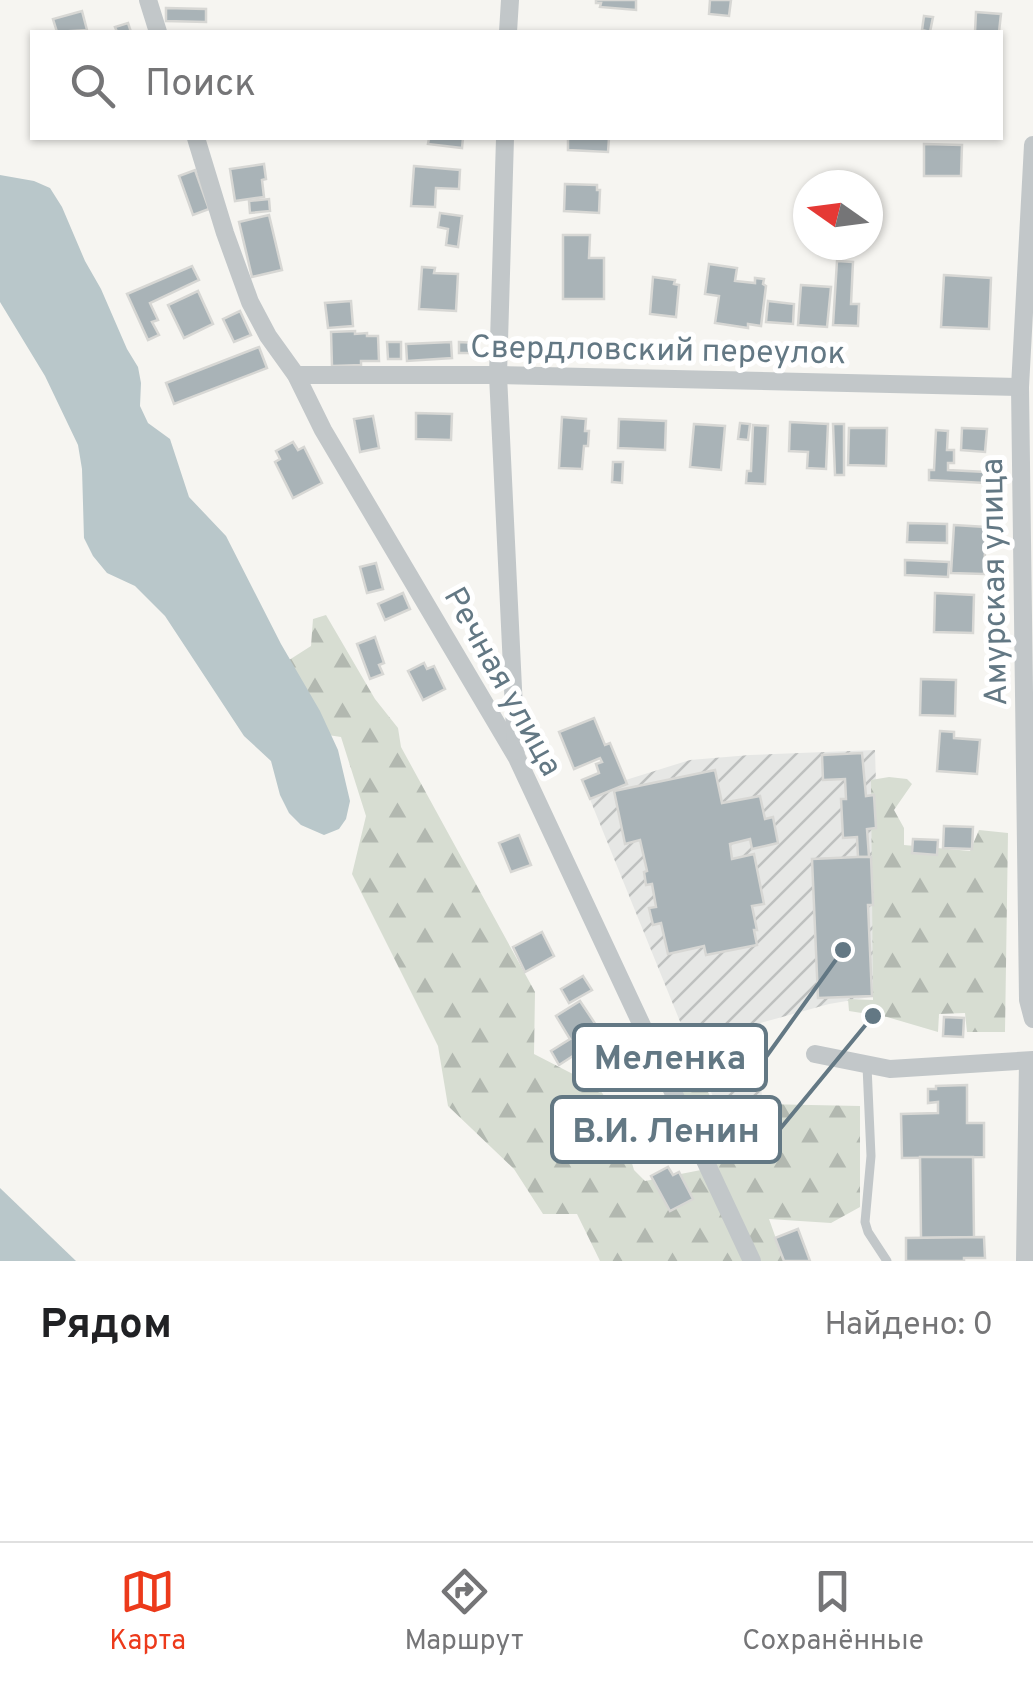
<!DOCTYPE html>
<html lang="ru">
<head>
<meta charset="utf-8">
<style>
  :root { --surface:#fff; --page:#f2f2f2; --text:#202124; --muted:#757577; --line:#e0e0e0; --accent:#ec3a1b }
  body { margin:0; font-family:Overpass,sans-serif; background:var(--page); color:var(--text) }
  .compass { position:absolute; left:793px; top:170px; width:90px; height:90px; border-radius:50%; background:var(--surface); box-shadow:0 2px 8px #0004; rotate:284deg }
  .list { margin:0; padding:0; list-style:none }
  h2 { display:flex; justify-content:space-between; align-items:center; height:130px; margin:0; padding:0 40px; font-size:42px }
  h2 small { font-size:32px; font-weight:400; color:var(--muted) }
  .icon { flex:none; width:55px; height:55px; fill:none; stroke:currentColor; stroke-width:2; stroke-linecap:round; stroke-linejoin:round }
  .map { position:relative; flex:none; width:1033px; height:1261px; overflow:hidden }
  .search { position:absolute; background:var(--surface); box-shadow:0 2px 8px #0004; left:30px; right:30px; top:30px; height:110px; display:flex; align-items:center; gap:25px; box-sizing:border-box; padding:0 35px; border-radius:0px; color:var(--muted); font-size:38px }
  .sheet { height:280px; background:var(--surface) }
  nav { display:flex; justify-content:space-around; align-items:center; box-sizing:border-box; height:140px; border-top:2px solid var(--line); background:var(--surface); font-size:28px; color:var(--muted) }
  nav a { display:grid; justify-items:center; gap:5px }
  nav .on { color:var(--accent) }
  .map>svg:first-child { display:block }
</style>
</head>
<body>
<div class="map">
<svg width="1033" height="1261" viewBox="0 0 1033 1261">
  <defs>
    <pattern id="industrial-furrows" width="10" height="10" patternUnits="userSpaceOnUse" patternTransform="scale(2.5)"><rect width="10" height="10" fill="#e6e7e5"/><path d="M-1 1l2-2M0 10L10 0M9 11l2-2" fill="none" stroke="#bec0bf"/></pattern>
    <pattern id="forest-firs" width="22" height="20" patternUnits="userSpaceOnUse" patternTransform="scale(2.5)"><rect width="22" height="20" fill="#d7ddd2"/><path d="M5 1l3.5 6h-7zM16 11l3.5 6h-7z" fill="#b2b8b0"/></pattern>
  </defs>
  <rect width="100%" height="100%" fill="#f6f5f1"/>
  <polygon fill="url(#industrial-furrows)" points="875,750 882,995 829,1004 757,1024 762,1098 715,1101 681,1024 587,792 690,760 750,755"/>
  <g fill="url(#forest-firs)">
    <polygon points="326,615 375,699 398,728 401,747 535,992 534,1054 598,1087 618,1116 634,1170 645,1181 706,1169 748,1261 600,1261 577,1214 543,1214 514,1169 448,1106 438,1046 352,874 366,816 341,737 282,728 275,669 311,646 313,619"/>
    <polygon points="889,777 907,779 912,784 894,810 904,828 904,845 970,851 979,830 1008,833 1005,1032 967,1032 965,1013 939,1014 938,1032 887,1017 849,1011 848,999 873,1000 871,780"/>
    <polygon points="692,1056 713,1103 860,1106 860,1207 831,1223 769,1219 784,1261 761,1261 669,1069"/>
  </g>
  <g fill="#b9c7ca">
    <polygon points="0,175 34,181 50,188 62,207 85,261 101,289 127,349 138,367 141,383 140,406 148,423 170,439 189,497 226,536 281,644 320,711 338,750 350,801 346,819 339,829 324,835 301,825 289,813 280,795 271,761 244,736 165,616 135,586 107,573 93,556 84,538 82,469 78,445 45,376 0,302"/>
    <polygon points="0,1188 76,1261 0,1261"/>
  </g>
  <g fill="#a9b3b7" stroke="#d7d7d4" stroke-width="2.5">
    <polygon points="596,0 636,0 636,10 600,7 601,3 596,3"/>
    <polygon points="710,0 731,0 729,16 709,14"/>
    <polygon points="166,8 206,9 206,22 166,21"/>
    <polygon points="82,11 87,30 57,32 53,19"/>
    <polygon points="976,12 1001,14 999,32 975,32"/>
    <polygon points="924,16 933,17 930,32 922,30"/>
    <polygon points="128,23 131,32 117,32 115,27"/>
    <polygon points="429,138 463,138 462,148 428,144"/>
    <polygon points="568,138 609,138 608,152 568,150"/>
    <polygon points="924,144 962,145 961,176 924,176"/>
    <polygon points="264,164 266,179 262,180 264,197 235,201 230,169"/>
    <polygon points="414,166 460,170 459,189 436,188 435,207 411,206"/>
    <polygon points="195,170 209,209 193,215 179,176"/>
    <polygon points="565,184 597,185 597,190 600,190 599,213 564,211"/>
    <polygon points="269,199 270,211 250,213 249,201"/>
    <polygon points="440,213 462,216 458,247 446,245 448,229 438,227"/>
    <polygon points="269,215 282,270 252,277 239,222"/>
    <polygon points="563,235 590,235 589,258 604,258 604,299 563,299"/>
    <polygon points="837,261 853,262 851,304 859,304 858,326 833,325"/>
    <polygon points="709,264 737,268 735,281 755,283 755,278 764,279 763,284 766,286 761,326 748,324 748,328 715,323 719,296 705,294"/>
    <polygon points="192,266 199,280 150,303 158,320 152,322 159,335 148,340 127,294"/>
    <polygon points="422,267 435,268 434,273 458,274 456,311 419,309"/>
    <polygon points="944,275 991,278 989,329 941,327"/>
    <polygon points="653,277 675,280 674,284 679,285 676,317 650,314"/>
    <polygon points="801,285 831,287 827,327 798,325"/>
    <polygon points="198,291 213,324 184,338 168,305"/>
    <polygon points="351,301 353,326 328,328 325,303"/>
    <polygon points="768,301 794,304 793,324 766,322"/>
    <polygon points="240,311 251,335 234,342 223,319"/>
    <polygon points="355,331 355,334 367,333 367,336 378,336 379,361 361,361 361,365 332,366 331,332"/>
    <polygon points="387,342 401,342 401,359 388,359"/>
    <polygon points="451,342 452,358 407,361 406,344"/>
    <polygon points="459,342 476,343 476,353 459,353"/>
    <polygon points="259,347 267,368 174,404 166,383"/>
    <polygon points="416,413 452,414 451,440 416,439"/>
    <polygon points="373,416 379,448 360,452 354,419"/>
    <polygon points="562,417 586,419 585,431 589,431 588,446 584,446 582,469 559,468"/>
    <polygon points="619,419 666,421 665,450 618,448"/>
    <polygon points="790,422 828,424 826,469 807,468 808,452 789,451"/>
    <polygon points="740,423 750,424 748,440 738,439"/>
    <polygon points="694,424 725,426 721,470 690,467"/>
    <polygon points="833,424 844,424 844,475 835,475"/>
    <polygon points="753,425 768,426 765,484 746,483 747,471 751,471"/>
    <polygon points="849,428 887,428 886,466 848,465"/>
    <polygon points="962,428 987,429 985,452 961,450"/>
    <polygon points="936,430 948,431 947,450 954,450 954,463 948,463 948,470 986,472 985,483 929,480 929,470 934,470"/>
    <polygon points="293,442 298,450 304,447 322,483 293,498 275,462 280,459 276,451"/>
    <polygon points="613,462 623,462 622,483 612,482"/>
    <polygon points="908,523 947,524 947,543 907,542"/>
    <polygon points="954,525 986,527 984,574 951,573"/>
    <polygon points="905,560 949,562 948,577 905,575"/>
    <polygon points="376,563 383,589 367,593 360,567"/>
    <polygon points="403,593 410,609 385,620 378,604"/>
    <polygon points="935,593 974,595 973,633 934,632"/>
    <polygon points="375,637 384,663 379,665 383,674 370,679 357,644"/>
    <polygon points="424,663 427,669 434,666 445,689 423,700 408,671"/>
    <polygon points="921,679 956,680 955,716 920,715"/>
    <polygon points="594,718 605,745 610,743 627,784 590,799 582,780 599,773 596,764 602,762 600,758 574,769 559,732"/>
    <polygon points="940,731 954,732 954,738 980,740 977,774 937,771"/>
    <polygon points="862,753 866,796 874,795 876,828 867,829 869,857 858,857 857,837 843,838 841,799 846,799 845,779 823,780 822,755"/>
    <polygon points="715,770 722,803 760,796 765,819 773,817 778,843 752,849 750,839 730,844 732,859 754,854 764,904 752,906 757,930 754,930 757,945 706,955 704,946 668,954 661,923 653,925 649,908 656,907 652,884 646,885 644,872 647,871 640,840 625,844 614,791"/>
    <polygon points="944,826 973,827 972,849 943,848"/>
    <polygon points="519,835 531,865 511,872 499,843"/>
    <polygon points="913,839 938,840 937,855 912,853"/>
    <polygon points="858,857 871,857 873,905 868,905 872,996 818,998 812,859"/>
    <polygon points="542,932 554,956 525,972 513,947"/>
    <polygon points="583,976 592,990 569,1003 561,989"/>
    <polygon points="580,1001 600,1031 592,1036 596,1041 559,1065 551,1051 570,1039 556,1016"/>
    <polygon points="944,1017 964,1018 963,1037 943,1036"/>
    <polygon points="636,1064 645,1085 635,1090 626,1068"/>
    <polygon points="967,1085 967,1123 984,1123 984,1157 902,1158 901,1114 938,1113 938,1102 928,1103 928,1089 936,1089 936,1086"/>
    <polygon points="920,1157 973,1157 974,1237 921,1238"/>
    <polygon points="668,1167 673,1175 679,1172 693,1199 670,1211 651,1176"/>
    <polygon points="798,1229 810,1261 784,1261 775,1238"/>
    <polygon points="984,1237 985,1258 964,1258 964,1261 906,1261 906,1238"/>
  </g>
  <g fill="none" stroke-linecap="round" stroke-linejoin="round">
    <polyline stroke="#c2c7c9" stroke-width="9" points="867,1066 871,1156 865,1222 868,1232 887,1261"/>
    <g stroke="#c2c7c9" stroke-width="18">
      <polyline points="148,0 158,32"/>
      <polyline points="508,32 510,0"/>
      <polyline points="196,138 225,233 250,302 268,336 296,375 323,430 517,758 752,1261"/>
      <polyline points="505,138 498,375 516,751"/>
      <polyline points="1033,145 1020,387 1028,1000 1033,1019"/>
      <polyline points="296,375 498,375 1020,387"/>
      <polyline points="815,1054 890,1069 1033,1060"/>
      <polyline points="1025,1261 1028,1061"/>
    </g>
  </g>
  <g text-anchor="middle" stroke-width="10" stroke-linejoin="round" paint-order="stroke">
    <g font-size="32" fill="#637884" stroke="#fff">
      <text transform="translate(658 349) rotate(1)" y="11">Свердловский переулок</text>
      <text transform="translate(993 582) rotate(-91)" y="11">Амурская улица</text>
      <text transform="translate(504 681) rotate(61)" y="11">Речная улица</text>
    </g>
  </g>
  <path fill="none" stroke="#637884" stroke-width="4" d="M843 950L766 1057M873 1016L780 1129"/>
  <g fill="#637884" stroke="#fff" stroke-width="4">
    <circle cx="843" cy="950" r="10"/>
    <circle cx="873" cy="1016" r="10"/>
  </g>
  <g fill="#fff" stroke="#637884" stroke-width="4">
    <rect x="574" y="1025" width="192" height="65" rx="10"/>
    <rect x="552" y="1097" width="228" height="65" rx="10"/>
  </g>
  <g font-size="35" text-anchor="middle" font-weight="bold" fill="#637884">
    <text x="670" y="1069">Меленка</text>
    <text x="666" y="1142">В.И. Ленин</text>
  </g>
</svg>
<svg class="compass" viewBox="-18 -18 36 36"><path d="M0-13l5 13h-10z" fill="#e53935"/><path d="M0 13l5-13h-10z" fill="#757577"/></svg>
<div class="search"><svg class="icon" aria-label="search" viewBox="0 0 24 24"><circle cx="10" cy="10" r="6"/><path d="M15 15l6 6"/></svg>Поиск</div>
</div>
<section class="sheet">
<h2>Рядом<small>Найдено: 0</small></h2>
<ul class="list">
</ul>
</section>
<nav>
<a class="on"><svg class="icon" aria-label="map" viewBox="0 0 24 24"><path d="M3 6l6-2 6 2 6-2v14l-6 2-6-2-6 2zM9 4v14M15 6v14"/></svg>Карта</a>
<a><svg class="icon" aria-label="directions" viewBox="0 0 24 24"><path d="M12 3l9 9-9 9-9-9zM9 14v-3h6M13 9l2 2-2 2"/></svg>Маршрут</a>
<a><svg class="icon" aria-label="saved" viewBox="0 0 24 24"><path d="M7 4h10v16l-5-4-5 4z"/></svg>Сохранённые</a>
</nav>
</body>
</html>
